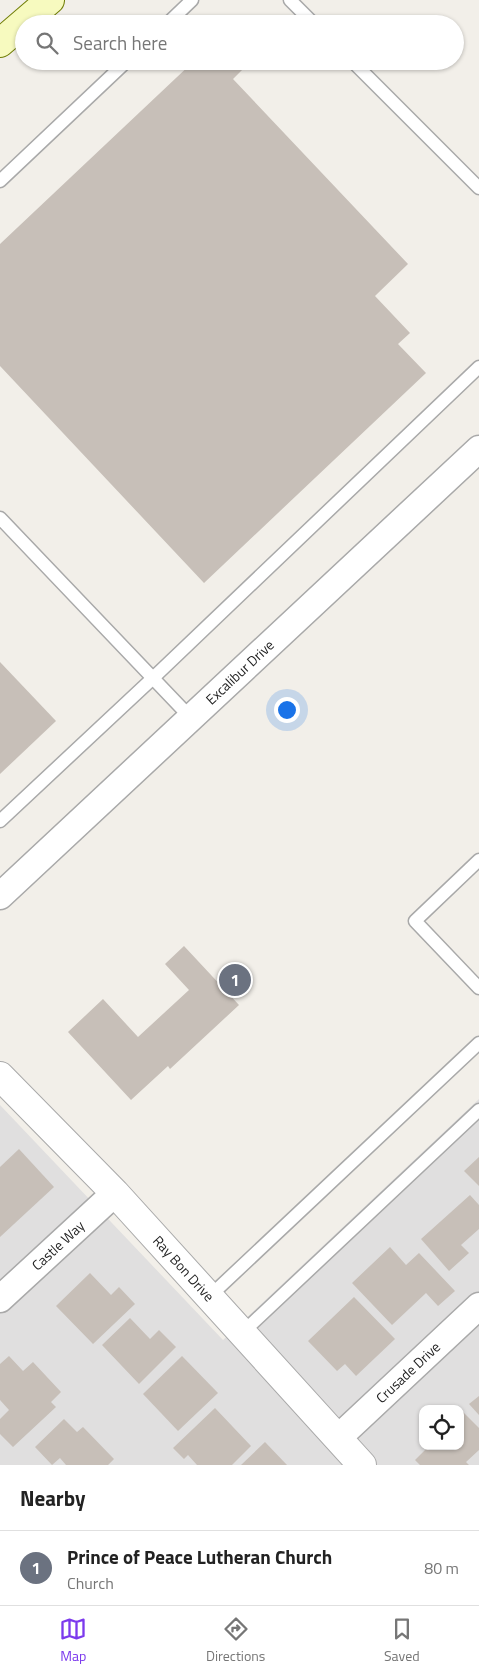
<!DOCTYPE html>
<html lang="en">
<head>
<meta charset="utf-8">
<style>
  :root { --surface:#fff; --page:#f2f2f2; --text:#222; --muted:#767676; --line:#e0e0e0; --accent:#7c3aed }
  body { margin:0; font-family:"Titillium Web",sans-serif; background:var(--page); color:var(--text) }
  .controls { position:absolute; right:15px; bottom:15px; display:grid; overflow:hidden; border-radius:10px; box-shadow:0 1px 4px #0004 }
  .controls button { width:45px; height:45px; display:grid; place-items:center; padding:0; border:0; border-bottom:1px solid var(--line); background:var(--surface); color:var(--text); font:25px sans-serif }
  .you { position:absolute; left:286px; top:709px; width:18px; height:18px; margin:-12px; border:4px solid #fff; border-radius:50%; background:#1a73e8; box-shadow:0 0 0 8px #1a73e833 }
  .badge { display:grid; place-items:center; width:32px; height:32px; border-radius:50%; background:var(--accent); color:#fff; font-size:16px; font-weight:700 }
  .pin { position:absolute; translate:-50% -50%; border:2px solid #fff; box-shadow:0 1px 5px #0006 }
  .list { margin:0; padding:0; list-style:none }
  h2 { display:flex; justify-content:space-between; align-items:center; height:65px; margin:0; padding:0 20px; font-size:21px }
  h2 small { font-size:16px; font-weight:400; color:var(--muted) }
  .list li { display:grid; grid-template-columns:32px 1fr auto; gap:15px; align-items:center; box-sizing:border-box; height:75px; padding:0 20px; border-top:1px solid var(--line) }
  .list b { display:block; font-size:19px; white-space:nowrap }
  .list p { margin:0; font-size:16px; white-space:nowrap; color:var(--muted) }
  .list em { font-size:16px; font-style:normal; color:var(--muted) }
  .icon { flex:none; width:28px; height:28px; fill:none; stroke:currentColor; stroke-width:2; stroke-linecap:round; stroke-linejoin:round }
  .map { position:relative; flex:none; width:479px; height:1465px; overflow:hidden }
  .search { position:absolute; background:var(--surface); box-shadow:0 1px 4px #0004; left:15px; right:15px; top:15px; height:55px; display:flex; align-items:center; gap:12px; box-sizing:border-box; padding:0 18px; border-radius:28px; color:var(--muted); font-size:19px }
  .sheet { height:140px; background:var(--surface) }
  nav { display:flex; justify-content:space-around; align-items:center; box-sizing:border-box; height:70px; border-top:1px solid var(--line); background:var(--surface); font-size:14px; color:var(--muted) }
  nav a { display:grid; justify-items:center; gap:2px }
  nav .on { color:var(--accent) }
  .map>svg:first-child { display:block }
</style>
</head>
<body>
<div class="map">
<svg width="479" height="1465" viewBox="0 0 479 1465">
  <rect width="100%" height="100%" fill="#f2efe9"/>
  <path fill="#e0dfdf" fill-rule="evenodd" d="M 479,1099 L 479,1465 L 0,1465 L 0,1105 L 223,1340 ZM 423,1409 L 460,1409 L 460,1446 L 423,1446 Z"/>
  <g fill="#c7bfb8">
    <polygon points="194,61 237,61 244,68 233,79 408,264 375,296 410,333 398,344 426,373 204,583 0,366 0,244"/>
    <polygon points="0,662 56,721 0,774"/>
    <polygon points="184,946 239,1005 170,1069 168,1066 131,1100 68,1032 103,999 138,1037 189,990 165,964"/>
    <polygon points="19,1149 54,1187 0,1237 0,1167"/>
    <polygon points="479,1157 479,1186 464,1171"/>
    <polygon points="470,1195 479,1205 479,1229 461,1245 469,1253 449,1271 421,1239"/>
    <polygon points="390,1247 406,1265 419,1253 455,1291 438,1306 426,1293 392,1325 352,1283"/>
    <polygon points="90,1273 111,1295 119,1287 135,1304 93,1344 56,1306"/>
    <polygon points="354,1297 395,1339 356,1376 345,1364 337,1371 308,1341"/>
    <polygon points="130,1318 150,1339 159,1330 176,1347 139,1384 102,1345"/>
    <polygon points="9,1356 23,1371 33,1362 61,1392 51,1402 56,1407 13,1447 0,1434 0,1419 9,1410 0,1400 0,1364"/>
    <polygon points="182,1356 218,1393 178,1431 143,1394"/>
    <polygon points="479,1396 479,1415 469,1404"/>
    <polygon points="215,1408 251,1446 232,1465 197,1465 188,1455 184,1459 173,1448"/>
    <polygon points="463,1412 479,1428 479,1450 466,1462 469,1465 420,1465 415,1460 429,1446 460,1446 460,1415"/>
    <polygon points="64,1419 77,1432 83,1427 114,1459 108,1465 66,1465 60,1458 52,1465 35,1447"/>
    <polygon points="265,1442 287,1465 241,1465"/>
  </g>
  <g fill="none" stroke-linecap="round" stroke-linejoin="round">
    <g stroke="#a9a9a9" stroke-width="15">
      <g id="service">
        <polyline points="290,0 314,24"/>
        <polyline points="167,24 192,0"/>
        <polyline points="352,61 479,188"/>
        <polyline points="0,181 127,61"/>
        <polyline points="0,518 190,717"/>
        <polyline points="0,821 153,678 479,367"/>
        <polyline points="479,860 415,921 479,988"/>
        <polyline points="210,1296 479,1043"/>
        <polyline points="242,1333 479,1110"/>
      </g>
    </g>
    <g stroke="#a9a9a9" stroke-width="29">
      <g id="minor">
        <path id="s1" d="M 0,896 L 479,449"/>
        <path id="s2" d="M 0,1299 L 115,1193"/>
        <path id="s3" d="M 338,1438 L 479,1306"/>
      </g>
    </g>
    <g stroke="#a9a9a9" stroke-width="30">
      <g id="tertiary">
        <path id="s4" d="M 0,1076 L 115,1193 L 362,1465"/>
      </g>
    </g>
    <g stroke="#707d05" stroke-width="30">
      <polyline id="secondary" points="0,43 50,0"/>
    </g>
    <use href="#service" stroke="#fff" stroke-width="12"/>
    <use href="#minor" stroke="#fff" stroke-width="26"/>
    <use href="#tertiary" stroke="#fff" stroke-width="28"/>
    <use href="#secondary" stroke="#f7fabf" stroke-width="28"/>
  </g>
  <g text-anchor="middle" stroke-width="4" stroke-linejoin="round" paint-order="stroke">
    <g font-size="14" fill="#222" stroke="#fff">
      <text dy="5" stroke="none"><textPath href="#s1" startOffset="328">Excalibur Drive</textPath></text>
      <text dy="5" stroke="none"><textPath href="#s2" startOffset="79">Castle Way</textPath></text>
      <text dy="5" stroke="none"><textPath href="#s4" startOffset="266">Ray Bon Drive</textPath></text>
      <text dy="5" stroke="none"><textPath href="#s3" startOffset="96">Crusade Drive</textPath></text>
    </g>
  </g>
</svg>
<div class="controls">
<button><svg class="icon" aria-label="locate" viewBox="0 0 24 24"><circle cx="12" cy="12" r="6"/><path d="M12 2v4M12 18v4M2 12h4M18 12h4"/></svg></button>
</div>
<div class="you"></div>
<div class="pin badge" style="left:235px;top:980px;background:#6b7280">1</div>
<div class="search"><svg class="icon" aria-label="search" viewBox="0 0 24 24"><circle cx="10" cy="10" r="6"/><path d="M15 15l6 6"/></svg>Search here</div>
</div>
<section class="sheet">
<h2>Nearby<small></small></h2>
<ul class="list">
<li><span class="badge" style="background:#6b7280">1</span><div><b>Prince of Peace Lutheran Church</b><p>Church</p></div><em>80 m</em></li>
</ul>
</section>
<nav>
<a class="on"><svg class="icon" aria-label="map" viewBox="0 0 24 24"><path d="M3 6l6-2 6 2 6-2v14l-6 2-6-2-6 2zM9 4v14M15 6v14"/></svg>Map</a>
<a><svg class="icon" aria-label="directions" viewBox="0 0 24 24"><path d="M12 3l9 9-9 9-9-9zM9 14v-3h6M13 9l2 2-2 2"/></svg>Directions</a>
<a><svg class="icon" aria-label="saved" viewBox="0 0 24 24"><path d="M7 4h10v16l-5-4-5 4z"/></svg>Saved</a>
</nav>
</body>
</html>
